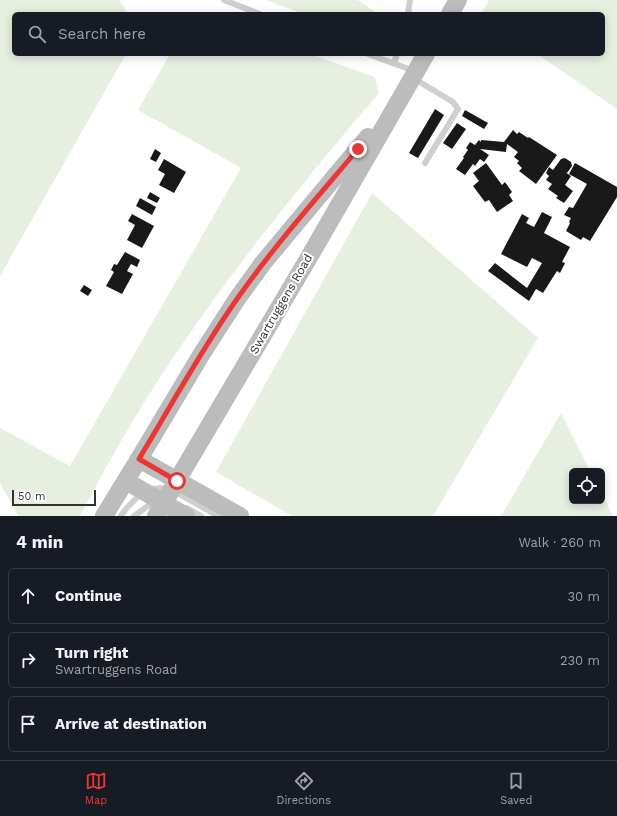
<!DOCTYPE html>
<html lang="en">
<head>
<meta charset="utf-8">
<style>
  :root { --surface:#171b24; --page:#242831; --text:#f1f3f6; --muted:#9ea1a6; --line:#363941; --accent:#e83735 }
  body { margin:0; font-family:"Work Sans",sans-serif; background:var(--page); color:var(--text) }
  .controls { position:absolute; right:12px; bottom:12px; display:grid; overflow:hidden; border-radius:6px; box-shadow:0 2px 10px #0003 }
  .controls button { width:36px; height:36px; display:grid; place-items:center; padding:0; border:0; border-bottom:1px solid var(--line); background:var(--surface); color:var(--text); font:20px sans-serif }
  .scale { position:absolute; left:12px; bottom:10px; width:84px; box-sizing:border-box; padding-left:4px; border:2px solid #323232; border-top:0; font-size:11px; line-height:14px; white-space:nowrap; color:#323232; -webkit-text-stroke:3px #fff; paint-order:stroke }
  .stop { position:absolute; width:12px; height:12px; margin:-9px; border:3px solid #e83735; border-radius:50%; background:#fff }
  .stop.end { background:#e83735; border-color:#fff; box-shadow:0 1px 4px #0008 }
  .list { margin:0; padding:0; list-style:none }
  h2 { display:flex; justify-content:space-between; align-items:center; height:52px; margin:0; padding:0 16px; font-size:17px }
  h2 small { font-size:13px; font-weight:400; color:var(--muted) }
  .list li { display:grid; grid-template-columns:26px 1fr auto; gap:12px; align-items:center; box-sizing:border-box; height:56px; margin:0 8px 8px; padding:0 8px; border:1px solid var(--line); border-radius:6px }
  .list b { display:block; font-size:15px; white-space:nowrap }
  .list p { margin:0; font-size:13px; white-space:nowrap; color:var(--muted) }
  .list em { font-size:13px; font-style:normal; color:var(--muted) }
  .icon { flex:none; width:22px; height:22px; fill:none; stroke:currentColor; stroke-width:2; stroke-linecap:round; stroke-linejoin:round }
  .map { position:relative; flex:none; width:617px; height:516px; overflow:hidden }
  .search { position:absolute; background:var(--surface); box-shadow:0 2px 10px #0003; left:12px; right:12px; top:12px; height:44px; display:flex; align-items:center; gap:10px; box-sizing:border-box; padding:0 14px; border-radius:6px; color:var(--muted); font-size:15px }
  .sheet { height:244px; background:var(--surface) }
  nav { display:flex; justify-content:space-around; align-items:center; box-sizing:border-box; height:56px; border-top:1px solid var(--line); background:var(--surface); font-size:11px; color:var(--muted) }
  nav a { display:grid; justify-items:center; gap:2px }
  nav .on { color:var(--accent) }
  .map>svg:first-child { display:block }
</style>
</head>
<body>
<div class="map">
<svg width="617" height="516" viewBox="0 0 617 516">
  <rect width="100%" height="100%" fill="#fff"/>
  <g fill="#e7efe1">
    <polygon points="0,0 119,0 128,14 14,14 14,54 126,54 0,276"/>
    <polygon points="266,0 358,0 378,14 304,14"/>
    <polygon points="489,0 617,0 617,109 537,54 603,54 603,14 481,14"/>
    <path d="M 170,54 L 310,54 L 375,77 L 379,93 C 307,177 237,263 175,355 C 140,406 109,461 80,516 L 18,516 L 0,483 L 0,428 L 70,466 L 241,168 L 138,110 Z"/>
    <polygon points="372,193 538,338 433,516 292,516 216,472"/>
    <polygon points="561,413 590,471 572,471 572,501 602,501 602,494 613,516 501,516"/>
  </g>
  <g fill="#191919">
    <polygon points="435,109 444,115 418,158 409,153"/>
    <polygon points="465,110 488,123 484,129 462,116"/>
    <polygon points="457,123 466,129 452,149 443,143"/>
    <polygon points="513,130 517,134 519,132 528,138 529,137 557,155 536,184 519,171 522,168 517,163 519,161 514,157 518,152 507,144 506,152 480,149 489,155 484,162 480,159 475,166 473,164 465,175 456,169 464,158 463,157 468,150 466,148 470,142 475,145 479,140 481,142 481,140 504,142"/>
    <polygon points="155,149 161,153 156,162 150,159"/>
    <polygon points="565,158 571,162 572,166 567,173 565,172 571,176 565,185 573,191 564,203 556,198 558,196 548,189 552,184 546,180 549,176 546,173 549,167 553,170 561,159"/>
    <polygon points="164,159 186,172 174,193 159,185 165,174 158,170"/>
    <polygon points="486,163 502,185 505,182 512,192 509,195 513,201 497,212 489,200 485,202 473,186 479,181 473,173"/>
    <polygon points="575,163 617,187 617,197 590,241 583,237 581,240 566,231 570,223 569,222 571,218 564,215 569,207 573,208 587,184 569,174"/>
    <polygon points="150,192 160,198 157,203 147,198"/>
    <polygon points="140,198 156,207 152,215 136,206"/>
    <polygon points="542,212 552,217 544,233 570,247 562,262 565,263 560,273 557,271 543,293 536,289 529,301 488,271 495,263 527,288 542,263 532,258 527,267 501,254 522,214 529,218 526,223 534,227"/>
    <polygon points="132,214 154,226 142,248 127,240 135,225 128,221"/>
    <polygon points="125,252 140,260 137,267 131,264 127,271 133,274 122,294 106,286 114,272 111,270 114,264 117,265"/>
    <polygon points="84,285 92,290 88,296 80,291"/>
  </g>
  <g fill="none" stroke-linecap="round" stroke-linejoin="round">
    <g stroke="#cfcfcf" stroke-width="6">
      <polyline points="224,0 260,14"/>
      <polyline points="408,14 410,0"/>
      <polyline points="368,54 414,71"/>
      <polyline points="394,63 397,54"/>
      <polyline points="413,78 453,102 458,109 425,163"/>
      <polyline points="150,489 160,488 172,490 218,516"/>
      <polyline points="187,508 201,516"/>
      <polyline points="121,516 125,510 142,492"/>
      <polyline points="134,516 155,501"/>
    </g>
    <g stroke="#bcbcbc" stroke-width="18">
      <polyline points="450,14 458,0"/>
      <polyline points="139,459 240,516"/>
      <polyline points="126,481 186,516"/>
      <polyline points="104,516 139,459 201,355 237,299 263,263 368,137"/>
      <polyline points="156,516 308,259 426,54"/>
    </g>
  </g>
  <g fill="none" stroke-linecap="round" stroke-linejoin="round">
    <path stroke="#e83735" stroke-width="5" d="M 177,481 L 139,459 C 171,406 201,350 237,299 C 274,246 317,198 358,149"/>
  </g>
  <g text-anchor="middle" stroke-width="4" stroke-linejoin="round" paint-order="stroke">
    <g font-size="12" fill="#323232" stroke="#fff">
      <text transform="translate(281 304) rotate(-60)" y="4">Swartruggens Road</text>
    </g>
  </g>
</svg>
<div class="controls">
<button><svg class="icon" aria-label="locate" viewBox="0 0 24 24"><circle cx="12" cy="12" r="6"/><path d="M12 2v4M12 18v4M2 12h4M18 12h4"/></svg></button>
</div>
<div class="scale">50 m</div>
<div class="stop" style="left:177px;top:481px"></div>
<div class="stop end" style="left:358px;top:149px"></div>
<div class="search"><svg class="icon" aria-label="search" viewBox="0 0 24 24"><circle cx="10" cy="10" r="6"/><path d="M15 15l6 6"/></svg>Search here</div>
</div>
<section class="sheet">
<h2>4 min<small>Walk · 260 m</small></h2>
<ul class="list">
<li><svg class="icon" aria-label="ahead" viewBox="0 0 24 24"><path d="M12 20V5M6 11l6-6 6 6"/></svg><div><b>Continue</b></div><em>30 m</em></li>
<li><svg class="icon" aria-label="right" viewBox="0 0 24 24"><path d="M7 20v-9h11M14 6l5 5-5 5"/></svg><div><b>Turn right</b><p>Swartruggens Road</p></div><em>230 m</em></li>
<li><svg class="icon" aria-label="arrive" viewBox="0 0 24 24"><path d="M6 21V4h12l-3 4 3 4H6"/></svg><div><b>Arrive at destination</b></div></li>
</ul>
</section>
<nav>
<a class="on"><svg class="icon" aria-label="map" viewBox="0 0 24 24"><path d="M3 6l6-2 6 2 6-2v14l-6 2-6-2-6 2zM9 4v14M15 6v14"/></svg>Map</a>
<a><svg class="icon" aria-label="directions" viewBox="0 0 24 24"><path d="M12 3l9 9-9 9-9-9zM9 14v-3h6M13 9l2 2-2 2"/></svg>Directions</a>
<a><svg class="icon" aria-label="saved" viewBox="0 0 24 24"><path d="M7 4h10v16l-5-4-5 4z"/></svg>Saved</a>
</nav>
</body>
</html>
